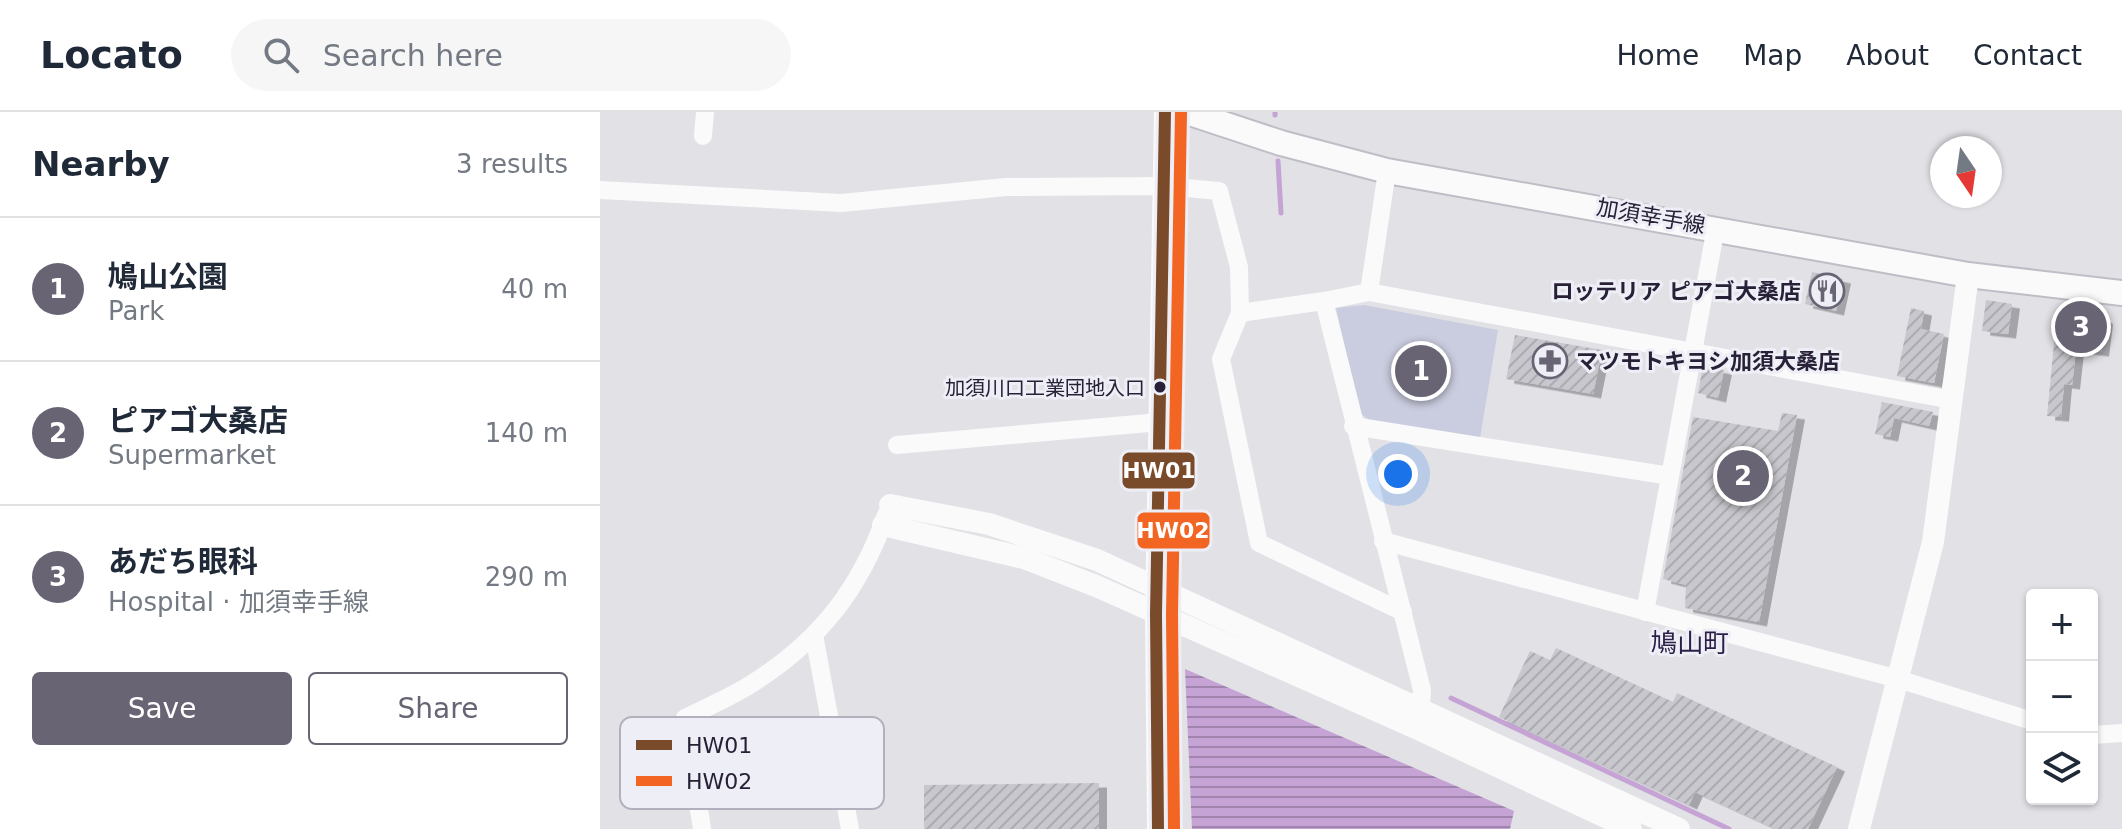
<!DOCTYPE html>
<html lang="en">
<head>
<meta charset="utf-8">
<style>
  :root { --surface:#fff; --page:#f6f6f7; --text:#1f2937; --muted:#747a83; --line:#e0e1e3; --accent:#686474 }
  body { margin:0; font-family:"DejaVu Sans","Noto Sans JP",sans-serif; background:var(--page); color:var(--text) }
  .controls { position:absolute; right:24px; bottom:24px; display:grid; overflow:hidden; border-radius:8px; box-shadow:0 2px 6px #0004 }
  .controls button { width:72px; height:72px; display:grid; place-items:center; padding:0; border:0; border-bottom:2px solid var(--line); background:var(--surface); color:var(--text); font:40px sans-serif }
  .compass { position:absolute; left:1330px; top:24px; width:72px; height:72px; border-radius:50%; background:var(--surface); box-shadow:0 2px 6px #0004; rotate:167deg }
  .you { position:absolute; left:798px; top:362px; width:28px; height:28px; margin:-20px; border:6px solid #fff; border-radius:50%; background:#1a73e8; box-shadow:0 0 0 12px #1a73e833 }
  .badge { display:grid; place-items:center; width:52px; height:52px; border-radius:50%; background:var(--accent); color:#fff; font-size:26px; font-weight:700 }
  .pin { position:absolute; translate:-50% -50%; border:4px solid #fff; box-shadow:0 2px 8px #0006 }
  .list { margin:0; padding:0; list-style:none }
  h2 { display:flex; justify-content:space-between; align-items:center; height:104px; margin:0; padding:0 32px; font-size:34px }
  h2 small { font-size:26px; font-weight:400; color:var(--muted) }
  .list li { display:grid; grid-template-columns:52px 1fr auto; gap:24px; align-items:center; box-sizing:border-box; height:144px; padding:0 32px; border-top:2px solid var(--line) }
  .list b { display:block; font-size:30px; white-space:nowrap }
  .list p { margin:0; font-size:26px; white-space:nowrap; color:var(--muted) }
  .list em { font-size:26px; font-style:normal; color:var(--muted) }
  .actions { display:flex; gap:16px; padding:24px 32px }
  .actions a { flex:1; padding:18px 0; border:2px solid var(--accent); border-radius:8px; text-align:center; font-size:28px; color:var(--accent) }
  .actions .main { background:var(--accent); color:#fff }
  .icon { flex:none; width:44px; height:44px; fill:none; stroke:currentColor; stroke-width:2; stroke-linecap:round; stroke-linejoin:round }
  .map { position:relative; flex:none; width:1522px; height:717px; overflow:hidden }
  header { display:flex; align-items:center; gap:48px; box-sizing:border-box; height:112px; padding:0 40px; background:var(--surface); border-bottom:2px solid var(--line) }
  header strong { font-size:38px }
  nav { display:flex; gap:44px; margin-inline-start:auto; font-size:28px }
  .search { width:560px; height:72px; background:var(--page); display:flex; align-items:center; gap:20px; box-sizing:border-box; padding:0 28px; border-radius:44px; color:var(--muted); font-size:30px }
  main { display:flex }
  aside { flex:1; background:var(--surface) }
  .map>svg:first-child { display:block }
</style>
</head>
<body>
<header>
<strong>Locato</strong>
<div class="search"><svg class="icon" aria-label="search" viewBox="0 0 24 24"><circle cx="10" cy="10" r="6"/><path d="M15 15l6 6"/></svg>Search here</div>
<nav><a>Home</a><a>Map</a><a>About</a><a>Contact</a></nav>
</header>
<main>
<aside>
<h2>Nearby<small>3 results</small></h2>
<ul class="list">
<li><span class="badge">1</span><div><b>鳩山公園</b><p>Park</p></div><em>40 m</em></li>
<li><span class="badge">2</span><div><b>ピアゴ大桑店</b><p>Supermarket</p></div><em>140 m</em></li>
<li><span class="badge">3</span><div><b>あだち眼科</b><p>Hospital · 加須幸手線</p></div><em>290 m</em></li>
</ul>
<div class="actions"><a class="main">Save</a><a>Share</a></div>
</aside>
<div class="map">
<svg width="1522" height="717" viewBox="0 0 1522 717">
  <defs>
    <pattern id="water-rules" width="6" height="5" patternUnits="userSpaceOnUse" patternTransform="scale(2)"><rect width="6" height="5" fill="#c5a3d4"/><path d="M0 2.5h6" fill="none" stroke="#a084ad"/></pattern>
    <pattern id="building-hatch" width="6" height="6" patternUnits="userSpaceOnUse" patternTransform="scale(2)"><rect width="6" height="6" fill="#c8c7cd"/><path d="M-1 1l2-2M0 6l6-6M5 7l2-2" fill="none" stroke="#acabb1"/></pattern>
    <filter id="shadow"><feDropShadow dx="8" dy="4.5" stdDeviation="0" flood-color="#0004"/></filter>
  </defs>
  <rect width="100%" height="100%" fill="#e1e1e6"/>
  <polygon fill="#cacddf" points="764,193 898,218 880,326 769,308 760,301 736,196"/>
  <polygon fill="url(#water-rules)" points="585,557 914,699 910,717 592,717"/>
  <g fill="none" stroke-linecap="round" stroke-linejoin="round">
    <g stroke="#c5a3d4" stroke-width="5">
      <polyline points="675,3 675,0"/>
      <polyline points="678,49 681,101"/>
      <polyline points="851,586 1129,717"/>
    </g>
  </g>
  <g fill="url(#building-hatch)" filter="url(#shadow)">
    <polygon points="1212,160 1243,167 1236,199 1205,192"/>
    <polygon points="1386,188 1412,192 1408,222 1382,219"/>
    <polygon points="1479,191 1487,192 1505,208 1501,240 1476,237 1472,273 1464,272 1461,305 1447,304 1456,211"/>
    <polygon points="1311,196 1324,199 1321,217 1344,222 1334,271 1297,264"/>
    <polygon points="915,223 1002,238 993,282 906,267"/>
    <polygon points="1103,254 1124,258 1118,286 1098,281"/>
    <polygon points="1282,290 1333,300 1329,314 1294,306 1290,325 1275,322"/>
    <polygon points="1182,301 1197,303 1159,510 1085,496 1086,473 1063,467 1093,305 1178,319"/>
    <polygon points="956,536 1073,590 1077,581 1237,655 1208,717 1176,717 1095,680 1089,693 899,605 930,539 950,548"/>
    <polygon points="499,671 499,717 324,717 324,673"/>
  </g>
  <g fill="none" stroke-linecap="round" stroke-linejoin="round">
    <g stroke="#bfbdc6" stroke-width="28">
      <polyline id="secondary" points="587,0 681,31 787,59 1368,163 1522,181"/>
    </g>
    <g stroke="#fafafb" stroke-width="18">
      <polyline points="103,24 105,0"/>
      <polyline points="0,78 241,91 406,75 564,74 619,79 639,155 640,201 621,247 659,431 803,500"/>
      <polyline points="769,180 787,59"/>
      <polyline points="640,201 724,189"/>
      <polyline points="753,314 1070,364"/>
      <polyline points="297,333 560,310"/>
      <polyline points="783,429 1298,567 1432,609"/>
      <polyline points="1045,500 1116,115"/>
      <polyline points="214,523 250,717"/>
      <polyline points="820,610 822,578 724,189 769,180 1352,288"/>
      <polyline points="1492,623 1522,621"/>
      <path d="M 102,717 L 85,606 C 109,594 134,584 156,569 C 221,527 261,475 286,403"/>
    </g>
    <g stroke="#fafafb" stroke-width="22">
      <polyline points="290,393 389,412 497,448 1079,717"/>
      <polyline points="283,413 424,446 496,474 818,617 1031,717"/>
      <polyline points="558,717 556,502 565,0"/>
      <polyline points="1259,717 1333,430 1368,163"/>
    </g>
    <use href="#secondary" stroke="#fafafb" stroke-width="24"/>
    <g stroke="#eeeef6" stroke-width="18">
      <polyline id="bus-1" points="558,717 556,502 565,0"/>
    </g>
    <g stroke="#eeeef6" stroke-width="18">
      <polyline id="bus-2" points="574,717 572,502 581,0"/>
    </g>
    <use href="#bus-1" stroke="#7a4b2a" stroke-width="12"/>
    <use href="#bus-2" stroke="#f26522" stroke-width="12"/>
  </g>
  <defs>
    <g id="restaurant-ring" transform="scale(1.8)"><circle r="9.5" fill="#eeeef6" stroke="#686474" stroke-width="1.5"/><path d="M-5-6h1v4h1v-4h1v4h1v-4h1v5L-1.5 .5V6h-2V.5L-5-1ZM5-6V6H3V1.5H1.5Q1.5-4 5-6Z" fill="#686474"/></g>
    <g id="pharmacy-ring" transform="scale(1.8)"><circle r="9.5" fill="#eeeef6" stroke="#686474" stroke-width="1.5"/><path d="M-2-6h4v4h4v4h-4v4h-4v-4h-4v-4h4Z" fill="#686474"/></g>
  </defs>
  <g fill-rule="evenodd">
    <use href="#restaurant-ring" x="1227" y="179"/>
    <use href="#pharmacy-ring" x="950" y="249"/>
  </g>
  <circle fill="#272037" stroke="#eeeef6" stroke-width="3" cx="560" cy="275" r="7"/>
  <g text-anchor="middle" stroke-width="6" stroke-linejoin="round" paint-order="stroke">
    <g font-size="20" fill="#272037" stroke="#eeeef6" text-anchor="end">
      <text x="545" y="283">加須川口工業団地入口</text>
    </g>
    <g font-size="22" fill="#272037" stroke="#eeeef6">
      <text transform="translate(1051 104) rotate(10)" y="8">加須幸手線</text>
    </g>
    <g font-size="22" font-weight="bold" fill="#272037" stroke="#eeeef6" text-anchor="end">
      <text x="1201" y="187">ロッテリア ピアゴ大桑店</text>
      <text x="976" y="257" text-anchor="start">マツモトキヨシ加須大桑店</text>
    </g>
    <g font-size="26" fill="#2b1e47" stroke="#eeeef6">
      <text x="1090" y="540">鳩山町</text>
    </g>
  </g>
  <rect x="20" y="605" width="264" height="92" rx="12" fill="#eeeef6" stroke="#b2b0bd" stroke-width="2"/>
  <rect x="36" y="628" width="36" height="10" fill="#7a4b2a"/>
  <rect x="36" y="664" width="36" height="10" fill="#f26522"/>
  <g font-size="22" fill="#272037">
    <text x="86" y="641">HW01</text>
    <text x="86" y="677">HW02</text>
  </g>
  <g stroke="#eeeef6" stroke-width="3">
    <rect x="521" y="339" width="75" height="39" rx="8" fill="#7a4b2a"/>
    <rect x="536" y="399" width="75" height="39" rx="8" fill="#f26522"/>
  </g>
  <g font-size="22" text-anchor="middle" font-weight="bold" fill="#fff">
    <text x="559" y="366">HW01</text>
    <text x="573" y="426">HW02</text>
  </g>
</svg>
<div class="controls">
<button>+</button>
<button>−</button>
<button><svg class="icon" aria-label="layers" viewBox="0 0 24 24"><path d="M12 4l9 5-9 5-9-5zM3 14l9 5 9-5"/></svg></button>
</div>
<svg class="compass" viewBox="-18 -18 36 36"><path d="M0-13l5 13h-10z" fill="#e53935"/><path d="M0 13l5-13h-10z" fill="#747a83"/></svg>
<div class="you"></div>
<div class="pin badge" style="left:821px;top:259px">1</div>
<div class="pin badge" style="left:1143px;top:364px">2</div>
<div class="pin badge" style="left:1481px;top:215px">3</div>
</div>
</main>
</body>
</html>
